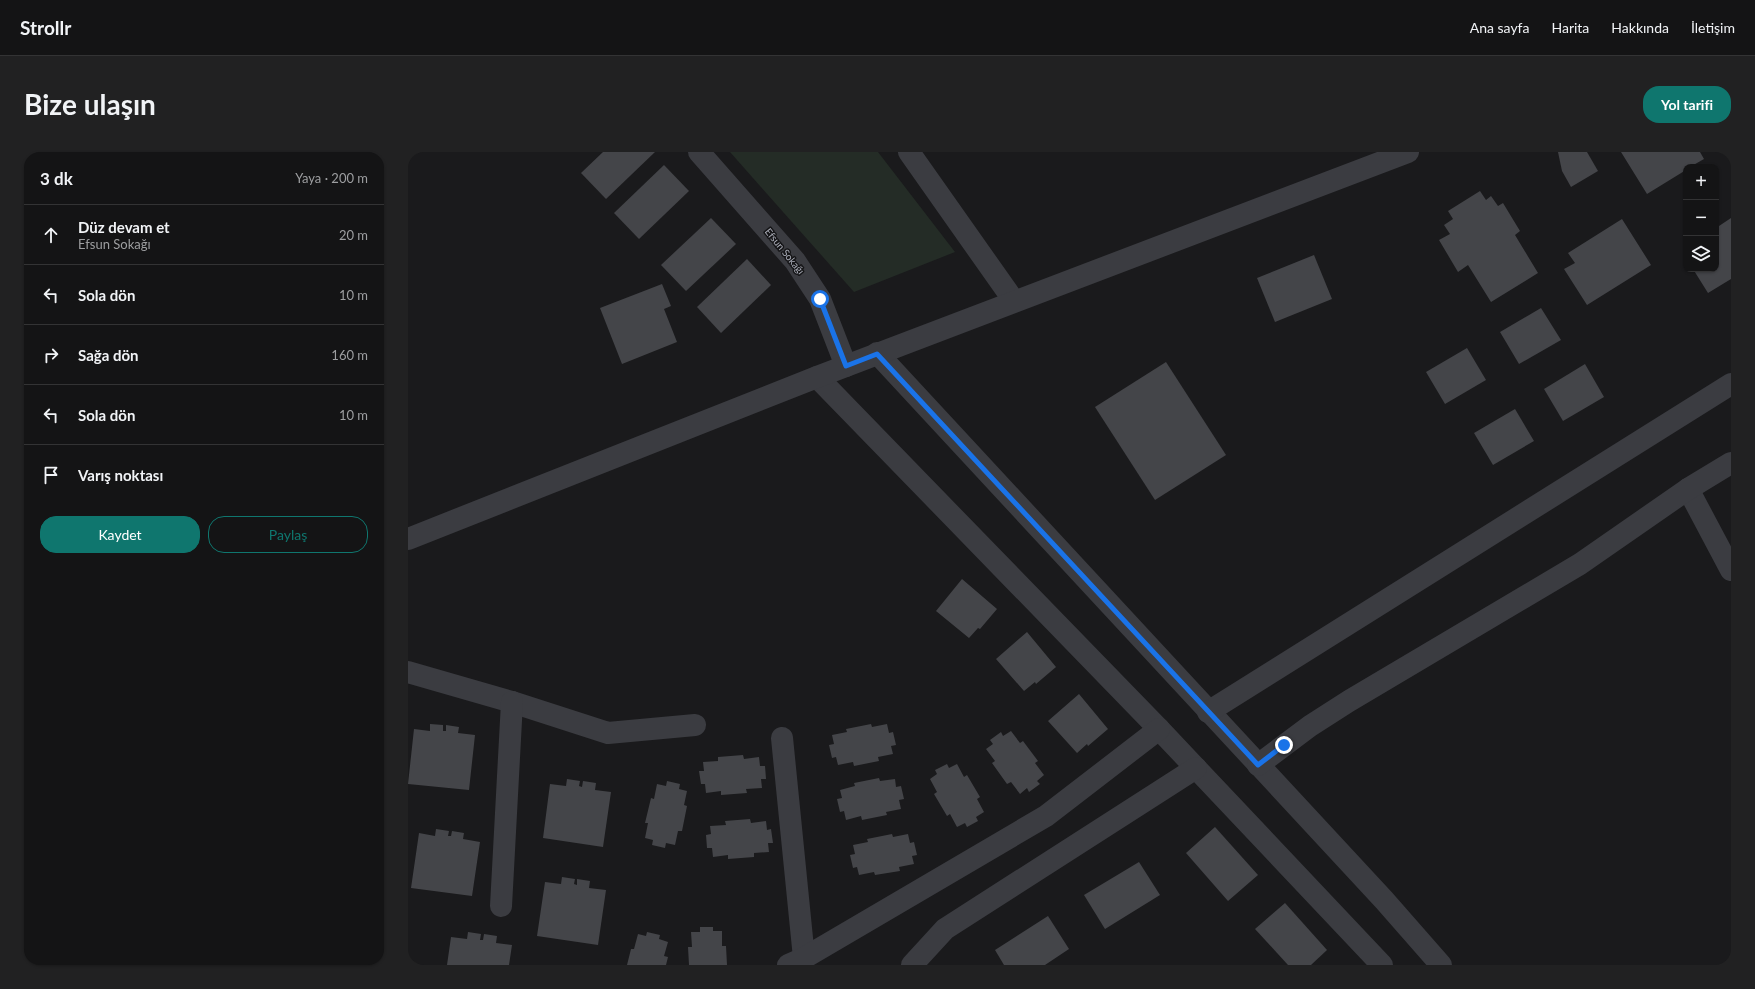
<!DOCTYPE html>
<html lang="tr">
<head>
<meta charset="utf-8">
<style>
  :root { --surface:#141415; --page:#212122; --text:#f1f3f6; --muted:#9d9ea0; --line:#333334; --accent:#0f766e }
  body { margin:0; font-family:Lato,sans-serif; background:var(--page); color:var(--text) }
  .controls { position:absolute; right:12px; top:12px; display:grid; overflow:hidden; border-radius:8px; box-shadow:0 1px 3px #0004 }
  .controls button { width:36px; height:36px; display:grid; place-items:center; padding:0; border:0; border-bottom:1px solid var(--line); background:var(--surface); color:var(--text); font:20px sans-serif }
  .stop { position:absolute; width:12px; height:12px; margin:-9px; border:3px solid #1a73e8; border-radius:50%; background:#fff }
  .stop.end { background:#1a73e8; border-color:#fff; box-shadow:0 1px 4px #0008 }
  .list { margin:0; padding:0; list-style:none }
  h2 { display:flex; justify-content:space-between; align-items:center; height:52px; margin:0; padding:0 16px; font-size:17px }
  h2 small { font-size:13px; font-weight:400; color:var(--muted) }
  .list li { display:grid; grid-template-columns:26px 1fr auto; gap:12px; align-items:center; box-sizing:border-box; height:60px; padding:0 16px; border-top:1px solid var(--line) }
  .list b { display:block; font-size:15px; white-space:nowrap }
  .list p { margin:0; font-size:13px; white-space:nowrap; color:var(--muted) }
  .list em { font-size:13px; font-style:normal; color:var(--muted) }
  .actions { display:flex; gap:8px; padding:12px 16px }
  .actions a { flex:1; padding:9px 0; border:1px solid var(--accent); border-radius:16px; text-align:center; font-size:14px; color:var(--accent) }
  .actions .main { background:var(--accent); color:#fff }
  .icon { flex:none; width:22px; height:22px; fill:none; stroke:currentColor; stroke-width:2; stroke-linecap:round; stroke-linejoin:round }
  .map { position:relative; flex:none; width:1323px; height:813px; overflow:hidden; border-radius:16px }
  header { display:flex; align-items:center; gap:24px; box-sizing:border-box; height:56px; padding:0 20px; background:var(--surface); border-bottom:1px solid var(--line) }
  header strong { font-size:19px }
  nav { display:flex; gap:22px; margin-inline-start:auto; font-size:14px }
  .intro { display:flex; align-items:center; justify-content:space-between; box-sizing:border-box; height:96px; padding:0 24px }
  h1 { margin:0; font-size:28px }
  .button { padding:10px 18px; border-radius:16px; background:var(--accent); color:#fff; font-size:14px; font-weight:700 }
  main { display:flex; gap:24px; padding:0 24px }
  aside { flex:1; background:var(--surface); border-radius:16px; box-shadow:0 1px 3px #0004 }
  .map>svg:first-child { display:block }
</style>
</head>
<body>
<header>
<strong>Strollr</strong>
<nav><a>Ana sayfa</a><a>Harita</a><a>Hakkında</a><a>İletişim</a></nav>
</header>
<div class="intro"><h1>Bize ulaşın</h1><a class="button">Yol tarifi</a></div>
<main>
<aside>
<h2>3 dk<small>Yaya · 200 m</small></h2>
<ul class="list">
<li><svg class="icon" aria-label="ahead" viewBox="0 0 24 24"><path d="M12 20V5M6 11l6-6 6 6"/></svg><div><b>Düz devam et</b><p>Efsun Sokağı</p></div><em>20 m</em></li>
<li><svg class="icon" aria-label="left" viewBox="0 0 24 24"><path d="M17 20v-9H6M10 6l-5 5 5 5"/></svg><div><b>Sola dön</b></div><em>10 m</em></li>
<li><svg class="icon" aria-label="right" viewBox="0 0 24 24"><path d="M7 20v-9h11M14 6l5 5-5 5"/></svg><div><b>Sağa dön</b></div><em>160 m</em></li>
<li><svg class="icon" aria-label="left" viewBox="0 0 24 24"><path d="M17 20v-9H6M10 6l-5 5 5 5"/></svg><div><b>Sola dön</b></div><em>10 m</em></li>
<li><svg class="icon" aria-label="arrive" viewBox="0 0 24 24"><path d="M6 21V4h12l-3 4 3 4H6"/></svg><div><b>Varış noktası</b></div></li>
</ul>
<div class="actions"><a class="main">Kaydet</a><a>Paylaş</a></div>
</aside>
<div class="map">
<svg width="1323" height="813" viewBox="0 0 1323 813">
  <rect width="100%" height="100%" fill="#1a1a1c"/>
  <polygon fill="#242c26" points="322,0 470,0 547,100 446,140"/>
  <g fill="#444549">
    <polygon points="195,0 247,0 198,47 173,21"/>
    <polygon points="1150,0 1179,0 1190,19 1163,35 1154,19"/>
    <polygon points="1213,0 1292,0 1296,7 1282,15 1278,15 1278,18 1239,42"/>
    <polygon points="256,13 281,39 231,87 206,61"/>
    <polygon points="1072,39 1078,48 1083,44 1090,54 1095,51 1112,79 1107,83 1130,121 1083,150 1060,113 1050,120 1031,88 1042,82 1036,73 1045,67 1040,59"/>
    <polygon points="303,66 328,92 278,139 253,113"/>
    <polygon points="1323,66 1323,127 1300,141 1285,117 1308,117 1308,76"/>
    <polygon points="1214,67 1243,113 1179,153 1156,117 1167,111 1160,101"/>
    <polygon points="906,103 924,147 867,170 849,126"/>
    <polygon points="339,107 363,133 313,181 289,155"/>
    <polygon points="254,132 263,154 256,157 269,190 214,212 192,156"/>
    <polygon points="1133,156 1153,188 1111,212 1092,180"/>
    <polygon points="1059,196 1078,228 1037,252 1018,220"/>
    <polygon points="758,210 818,303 747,348 687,255"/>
    <polygon points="1177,212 1196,245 1155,269 1136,237"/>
    <polygon points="1107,257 1126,289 1085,313 1066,281"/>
    <polygon points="554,427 589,457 572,477 570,476 561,486 528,459"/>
    <polygon points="619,480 648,515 628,532 627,530 616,539 588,507"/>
    <polygon points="671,542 700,577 680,594 679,592 669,601 640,569"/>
    <polygon points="22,572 35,573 35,579 38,579 38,573 51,575 50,581 67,583 61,638 0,632 6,577 22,579"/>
    <polygon points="463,572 464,575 479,572 481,581 485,580 488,593 483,594 485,602 470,605 471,609 446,614 445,610 430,613 428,605 424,606 421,593 426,592 424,583 439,580 438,577"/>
    <polygon points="603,579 612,591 615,589 630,609 627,611 636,623 629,629 632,632 621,640 619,636 612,642 603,630 599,632 584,611 587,609 578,597 585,592 582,588 593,580 595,584"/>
    <polygon points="335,603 336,607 351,605 352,614 357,614 358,627 353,627 354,636 338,637 339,641 313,643 313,639 298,641 297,632 293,632 291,619 296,619 295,610 310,609 310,605"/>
    <polygon points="539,612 541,616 549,612 556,625 559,623 572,645 569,647 576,660 568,665 570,669 559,675 557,671 549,675 542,662 539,664 526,642 529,640 522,627 529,622 527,618"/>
    <polygon points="471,626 472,629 487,627 488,635 493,634 496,647 491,648 493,657 478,660 479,663 454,668 453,664 438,668 436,659 432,660 429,647 434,646 432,638 447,634 446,631"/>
    <polygon points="159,627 172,629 171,634 174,635 175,629 188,631 187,638 203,640 195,695 135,686 142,632 158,634"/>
    <polygon points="259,629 272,632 271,637 279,639 276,653 279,654 274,679 270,679 267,693 258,691 257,696 244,693 245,688 237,686 240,671 237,671 243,646 246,647 249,632 258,634"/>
    <polygon points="342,667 343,671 358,669 359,678 363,677 365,691 360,691 361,700 346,701 346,705 320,707 320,703 305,705 304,696 299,696 298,683 303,682 302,674 318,673 317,669"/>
    <polygon points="807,675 850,723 820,749 778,701"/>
    <polygon points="28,677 41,679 40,684 43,684 44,679 56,681 55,687 72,690 64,744 3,736 11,681 27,684"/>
    <polygon points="484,682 485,685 500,682 502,691 506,690 509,703 504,704 506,712 491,715 492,719 467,723 466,720 451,723 449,715 445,716 442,703 447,702 445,693 460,690 459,687"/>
    <polygon points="731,710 752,743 697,777 676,743"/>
    <polygon points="154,725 167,727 166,732 169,733 169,727 182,729 181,736 198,738 190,793 129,784 137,730 153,732"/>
    <polygon points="877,751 919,798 903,813 880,813 847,777"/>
    <polygon points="640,764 661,797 637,813 596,813 587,798"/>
    <polygon points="292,775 305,775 305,779 314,779 314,794 318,794 319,813 281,813 280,795 284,795 283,780 292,780"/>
    <polygon points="60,780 73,782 72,788 75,788 76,782 89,784 88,791 104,793 101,813 39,813 43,785 59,787"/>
    <polygon points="239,780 252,783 251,787 260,790 256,804 260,805 258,813 219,813 223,797 226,797 230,782 238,784"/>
  </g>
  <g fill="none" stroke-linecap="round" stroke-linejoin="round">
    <g stroke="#3b3c41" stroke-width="22">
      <polyline points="291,0 387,109 412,147 438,214"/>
      <polyline points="501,0 606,149"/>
      <polyline points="469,201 976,748 1033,813"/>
      <polyline points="409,225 751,577 974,813"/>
      <polyline points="1280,337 1323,418"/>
      <polyline points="0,387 409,225 1000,0"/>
      <polyline points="0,520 104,550 200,581 287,573"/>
      <polyline points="800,560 1323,232"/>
      <polyline points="374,586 396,806"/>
      <polyline points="850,613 902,574 941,549 1172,412 1280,337 1323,311"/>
      <polyline points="93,754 104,550"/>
      <polyline points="380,813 396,806 638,664 751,577"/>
      <polyline points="504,813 537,777 788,616"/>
    </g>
  </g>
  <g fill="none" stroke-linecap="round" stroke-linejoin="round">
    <polyline stroke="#1a73e8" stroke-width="5" points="412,147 438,214 469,202 850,613 876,593"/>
  </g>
  <g text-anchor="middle" stroke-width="3" stroke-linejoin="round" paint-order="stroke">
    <g font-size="10" fill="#adb0bb" stroke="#151517">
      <text transform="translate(377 99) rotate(51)" y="4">Efsun Sokağı</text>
    </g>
  </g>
</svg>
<div class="controls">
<button>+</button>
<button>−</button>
<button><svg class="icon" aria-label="layers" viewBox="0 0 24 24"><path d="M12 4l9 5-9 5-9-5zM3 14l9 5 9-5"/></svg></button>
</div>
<div class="stop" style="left:412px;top:147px"></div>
<div class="stop end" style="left:876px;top:593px"></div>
</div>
</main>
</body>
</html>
